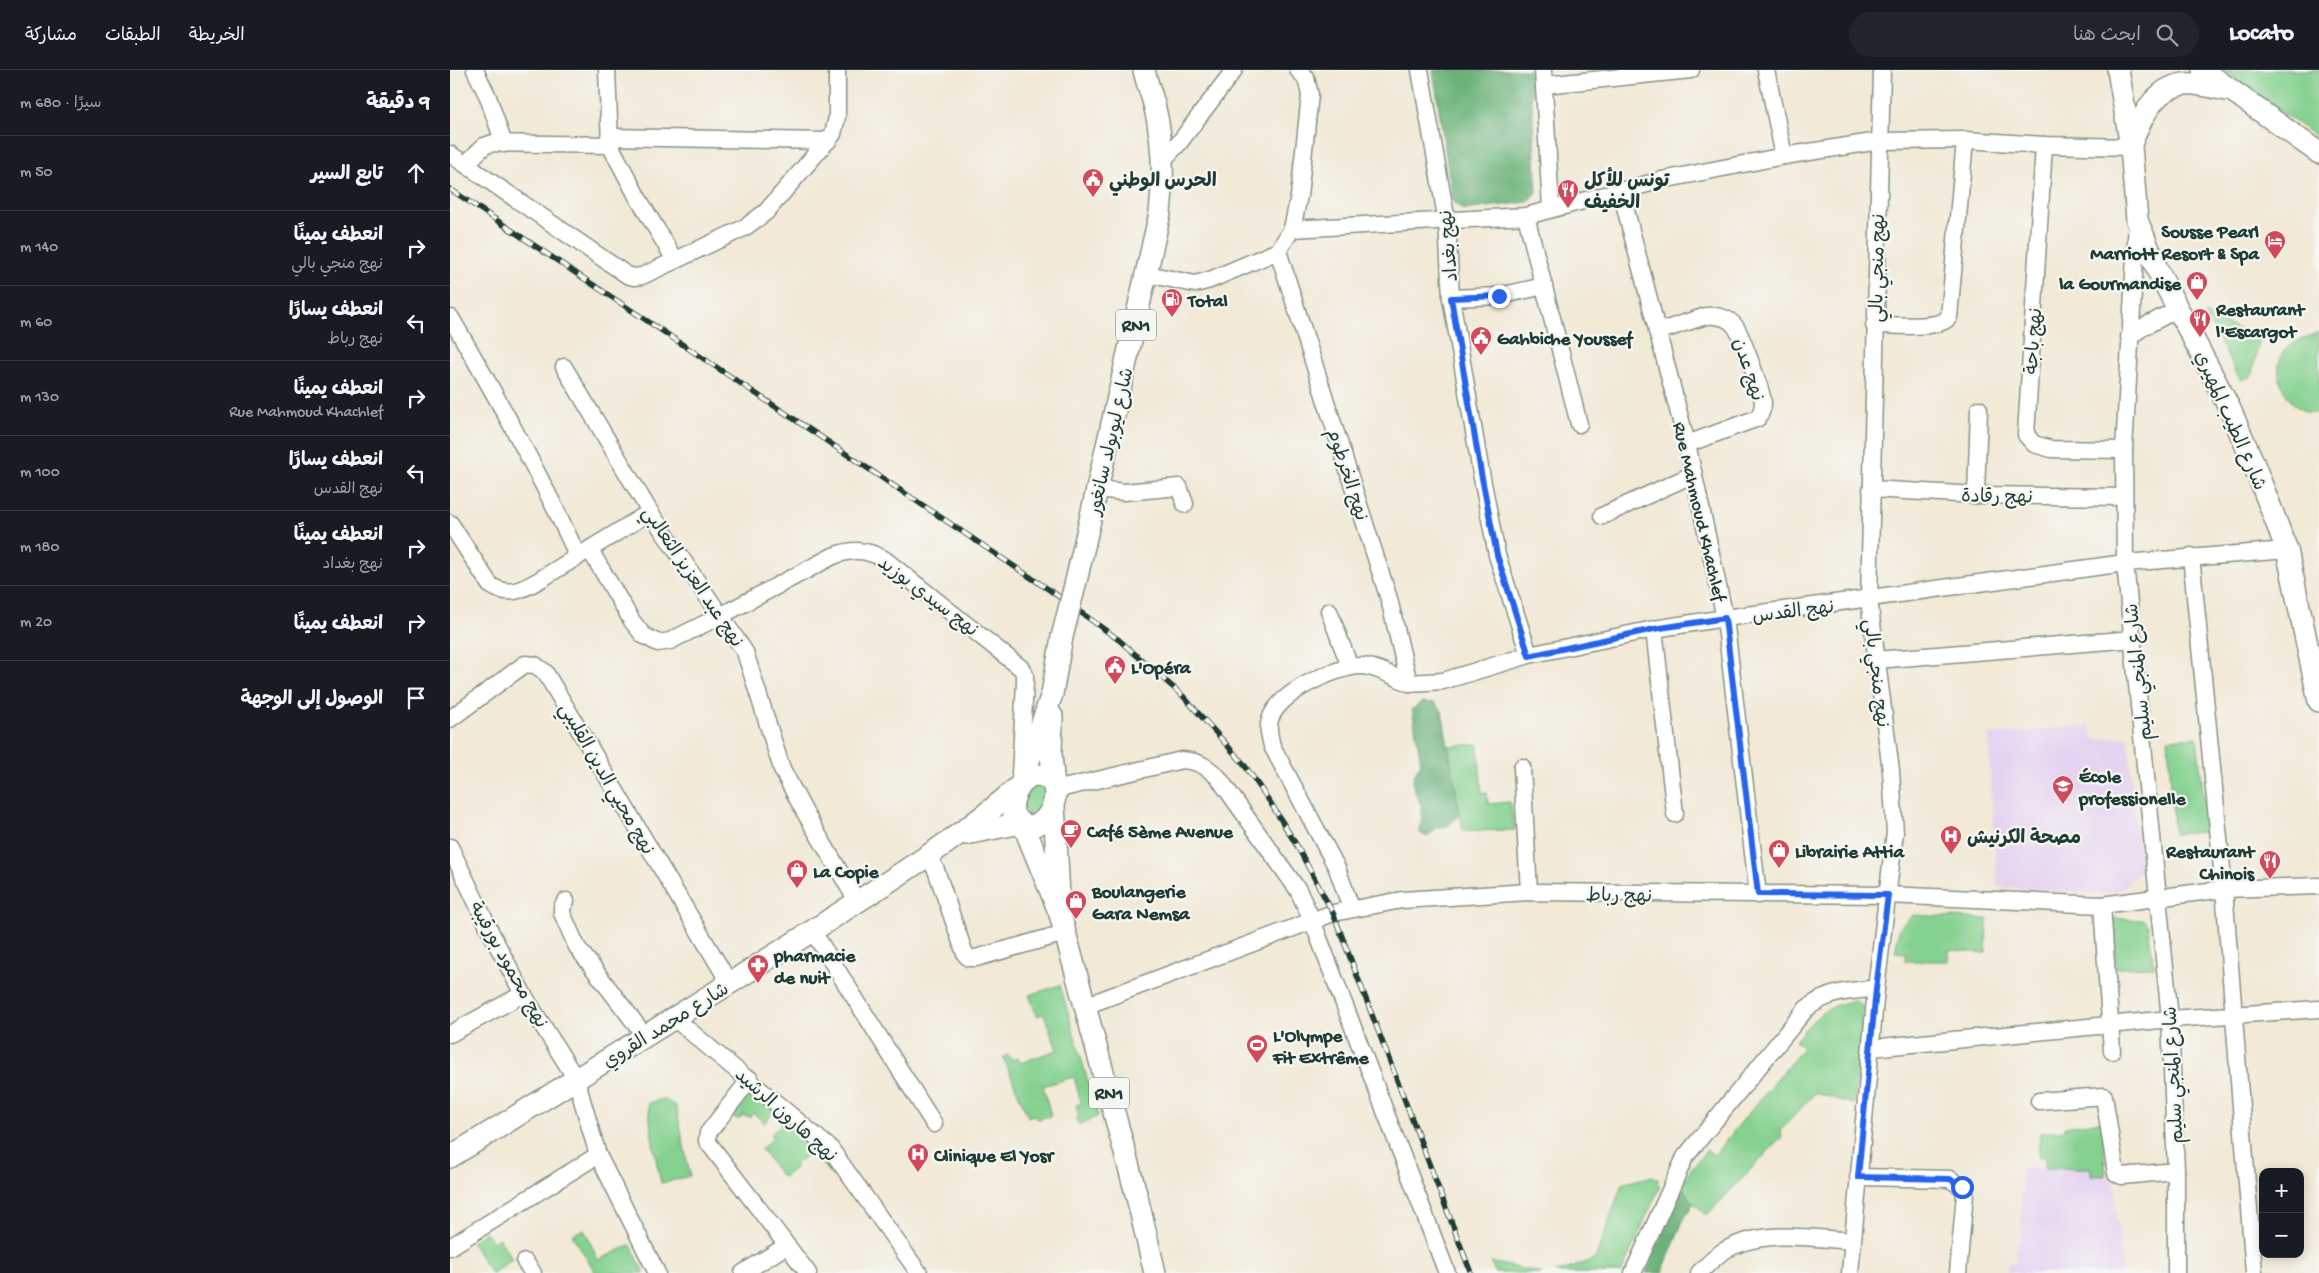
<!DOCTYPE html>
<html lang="ar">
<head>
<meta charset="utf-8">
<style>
  :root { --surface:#171b24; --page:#20242c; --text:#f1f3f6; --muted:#9ea1a6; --line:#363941 }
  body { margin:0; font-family:"Gochi Hand","Playpen Sans Arabic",sans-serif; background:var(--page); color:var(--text); direction:rtl }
  .controls { position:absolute; right:15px; bottom:15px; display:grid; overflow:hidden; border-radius:10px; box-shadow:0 2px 12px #0003 }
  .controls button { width:45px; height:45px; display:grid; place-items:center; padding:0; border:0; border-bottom:1px solid var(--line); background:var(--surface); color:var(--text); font:25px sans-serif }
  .stop { position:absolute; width:15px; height:15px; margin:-11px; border:4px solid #2563eb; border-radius:50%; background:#fff }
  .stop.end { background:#2563eb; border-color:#fff; box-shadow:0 1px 5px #0008 }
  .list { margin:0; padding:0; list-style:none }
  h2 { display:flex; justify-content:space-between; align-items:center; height:65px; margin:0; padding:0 20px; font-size:21px }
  h2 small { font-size:16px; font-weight:400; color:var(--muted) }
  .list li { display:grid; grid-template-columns:32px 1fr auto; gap:15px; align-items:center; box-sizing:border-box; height:75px; padding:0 20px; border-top:1px solid var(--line) }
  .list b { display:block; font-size:19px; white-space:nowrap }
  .list p { margin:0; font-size:16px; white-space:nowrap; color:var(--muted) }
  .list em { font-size:16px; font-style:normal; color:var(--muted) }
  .icon { flex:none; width:28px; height:28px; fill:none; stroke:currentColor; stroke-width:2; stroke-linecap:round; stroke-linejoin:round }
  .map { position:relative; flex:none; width:1869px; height:1203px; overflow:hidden; direction:ltr }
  header { display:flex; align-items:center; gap:30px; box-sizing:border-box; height:70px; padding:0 25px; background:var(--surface); border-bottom:1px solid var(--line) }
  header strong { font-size:24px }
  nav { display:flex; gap:28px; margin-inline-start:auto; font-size:18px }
  .search { width:350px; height:45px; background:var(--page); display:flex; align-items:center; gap:12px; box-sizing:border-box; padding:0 18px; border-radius:28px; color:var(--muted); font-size:19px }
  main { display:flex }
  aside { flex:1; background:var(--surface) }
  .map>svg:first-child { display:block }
</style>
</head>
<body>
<header>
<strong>Locato</strong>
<div class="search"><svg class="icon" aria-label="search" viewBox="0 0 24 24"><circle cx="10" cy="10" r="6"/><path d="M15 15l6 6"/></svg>ابحث هنا</div>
<nav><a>الخريطة</a><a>الطبقات</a><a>مشاركة</a></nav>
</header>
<main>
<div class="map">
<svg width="1869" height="1203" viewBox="0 0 1869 1203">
  <rect width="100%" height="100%" fill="#f6f6f2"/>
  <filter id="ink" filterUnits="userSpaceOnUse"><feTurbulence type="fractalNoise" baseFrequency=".02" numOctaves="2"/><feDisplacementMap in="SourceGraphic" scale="10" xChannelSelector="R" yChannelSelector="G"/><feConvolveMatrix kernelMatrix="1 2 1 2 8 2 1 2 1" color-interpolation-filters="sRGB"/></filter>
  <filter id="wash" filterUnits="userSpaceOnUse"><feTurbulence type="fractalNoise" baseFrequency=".0096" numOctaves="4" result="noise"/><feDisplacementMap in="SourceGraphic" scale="20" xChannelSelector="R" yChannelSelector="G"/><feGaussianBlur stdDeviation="1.12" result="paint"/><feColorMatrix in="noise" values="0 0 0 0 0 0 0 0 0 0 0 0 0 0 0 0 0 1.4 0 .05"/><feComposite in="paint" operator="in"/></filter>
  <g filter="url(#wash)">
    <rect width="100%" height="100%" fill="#f2e9d6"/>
    <g fill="#e5d3f1">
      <polygon points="1640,655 1643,669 1678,667 1690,800 1673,819 1651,824 1547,817 1538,665"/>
      <polygon points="1572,1098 1641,1098 1642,1105 1656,1106 1664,1113 1673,1203 1556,1203 1558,1192 1565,1193 1567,1170 1571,1170"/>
    </g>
    <g fill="#85d18f" stroke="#528762">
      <polygon points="1774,0 1869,0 1869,69"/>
      <polygon points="1755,244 1810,269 1801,307 1790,310"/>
      <path d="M 1869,262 L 1869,344 C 1865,343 1861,343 1857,342 C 1836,336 1819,299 1835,280 C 1843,271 1858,267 1869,262 Z"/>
      <polygon points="1747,667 1757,762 1724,764 1718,669"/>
      <polygon points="1028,674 1032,723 1037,723 1038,734 1060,732 1065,760 1013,761 998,676"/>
      <path d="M 584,715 L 590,716 L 596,727 L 594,735 L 582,746 L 578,745 C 569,733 575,725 584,715 Z"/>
      <polygon points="1463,845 1537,849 1536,883 1499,880 1498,891 1455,891 1456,883 1445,882 1449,858"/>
      <polygon points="1662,848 1694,850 1698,856 1704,897 1666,898"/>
      <polygon points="610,915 648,1046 629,1055 626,1048 629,1047 626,1035 631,1033 624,1007 593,1016 601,1046 588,1049 583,1045 578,1047 553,987 559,985 561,990 568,988 570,993 607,980 594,944 587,946 579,925"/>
      <path d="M 1405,930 L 1413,937 L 1404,1034 L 1365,1023 L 1330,1061 L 1332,1067 L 1257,1145 L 1243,1133 L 1232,1117 L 1241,1099 L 1257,1080 L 1264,1085 L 1353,978 L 1345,971 C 1364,948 1375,936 1405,930 Z"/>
      <polygon points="302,1022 325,1040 315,1053 303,1043 300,1047 293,1045 288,1050 283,1046"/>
      <polygon points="213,1029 226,1036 240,1106 211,1113 203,1074 198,1033"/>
      <polygon points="335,1049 377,1083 389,1101 383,1107 361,1082 344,1095 346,1097 334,1107 331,1106 311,1079 323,1068 321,1065"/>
      <polygon points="1652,1051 1656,1106 1641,1105 1641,1098 1595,1098 1595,1087 1588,1087 1590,1063 1615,1060 1615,1057"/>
      <polygon points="1202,1106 1208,1109 1209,1118 1171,1203 1106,1203 1145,1189 1172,1114"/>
      <polygon points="134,1159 148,1190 181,1175 194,1203 146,1203 122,1165"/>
      <polygon points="36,1162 43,1172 49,1168 62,1189 43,1203 41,1203 21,1172"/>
      <polygon points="1041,1192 1092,1203 1045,1203"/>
    </g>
    <g fill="#6cb37a" stroke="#467857">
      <polygon points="983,0 1080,0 1087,122 1079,132 1013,140 1003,132"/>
      <path d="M 973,632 L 985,633 L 992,641 L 1010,745 L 1000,754 L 994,758 L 987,758 L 977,767 L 970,763 C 970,756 972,749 972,743 C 972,723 952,717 971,694 L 962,639 Z"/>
      <polygon points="1232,1117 1243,1133 1233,1151 1212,1203 1196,1203"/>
    </g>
  </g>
  <g filter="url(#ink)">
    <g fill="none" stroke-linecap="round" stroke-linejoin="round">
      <g stroke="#889385" stroke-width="19">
        <g id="minor">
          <polyline points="25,0 38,27 54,74"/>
          <polyline points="157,0 160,75 188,128 225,190"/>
          <polyline points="970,0 997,152 1001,228 1031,403 1047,485 1079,585"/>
          <polyline points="1093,0 1101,139"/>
          <polyline points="1316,0 1334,86"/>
          <polyline points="1094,15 1241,0"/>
          <polyline points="159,67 378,71"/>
          <polyline points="1594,75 1576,365 1584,374 1601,379 1674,380"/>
          <polyline points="0,84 177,205 184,207 192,206 294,158 316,142 383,64 387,47 387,0"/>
          <polyline points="712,91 729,73 784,0"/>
          <polyline points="16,94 34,76 43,73 160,75"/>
          <polyline points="1171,122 1237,374 1275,548 1308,825"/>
          <polyline points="1076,146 1129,354"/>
          <polyline points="1687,152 1674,380 1675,493 1720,949 1726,1101 1726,1203"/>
          <polyline points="842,159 849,126 860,25 856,8 848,0"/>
          <polyline points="828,181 939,529 959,613 993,611 1079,585 1204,559 1275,548 1675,493 1837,480"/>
          <polyline points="697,204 745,214 760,210 828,181 842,159 1076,146 1212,110 1334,86 1429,71 1515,70 1594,75 1681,77"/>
          <polyline points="1001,228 1049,226 1094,216"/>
          <path d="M 1,248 C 46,326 91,405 128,487"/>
          <path d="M 1424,255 C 1441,255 1490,260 1499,247 L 1515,70"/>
          <path d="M 1207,262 L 1256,246 C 1266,245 1278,247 1285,256 C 1291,264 1313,323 1313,333 C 1313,339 1311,343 1308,348 L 1237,374"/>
          <polyline points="1679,267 1695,256 1728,239"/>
          <polyline points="114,297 200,442 295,582 332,699 354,741 407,831"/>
          <polyline points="648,419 674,422 729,417 735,434"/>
          <polyline points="1421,419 1526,425 1674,427"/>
          <polyline points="1526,425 1529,339"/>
          <polyline points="1152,446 1244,404"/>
          <path d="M 0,453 L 40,515 C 59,528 74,519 91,509 L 200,442"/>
          <path d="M 140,480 L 182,551 L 193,565 L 208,573 L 220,571 L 272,545 L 383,486 C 402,479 416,479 434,489 L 571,598 L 575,605 L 575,613 L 570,704"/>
          <polyline points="1741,486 1774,819 1804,1203"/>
          <polyline points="879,541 900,597"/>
          <polyline points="1204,559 1225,744"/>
          <polyline points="1426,590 1684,569"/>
          <polyline points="0,649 75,594 85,595 95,602 280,914"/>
          <polyline points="1072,697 1079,822"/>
          <path d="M 605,720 L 732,690 C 748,691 756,696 768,707 L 848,820 L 862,850 L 997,1203"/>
          <polyline points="0,777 42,865 73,924 126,1009 148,1085"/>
          <polyline points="477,785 486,800 515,884 519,888 526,888 615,863"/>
          <polyline points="116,831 112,837 112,843 127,877 195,966"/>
          <polyline points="1652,835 1662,981"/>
          <path d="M 901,838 L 887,798 L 822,676 C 820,667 817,659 820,650 C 827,623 886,596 912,596 C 928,597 944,607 959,613"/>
          <polyline points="362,860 484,1054"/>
          <polyline points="635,936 883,843 952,830 1079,822 1438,825 1652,835 1774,819 1869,816"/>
          <polyline points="224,948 380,1078 469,1203"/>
          <polyline points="0,964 73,924"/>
          <polyline points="1421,978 1720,949 1869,939"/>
          <polyline points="300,1009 258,1063 257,1071 358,1203"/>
          <polyline points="1589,1031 1654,1026 1666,1103 1672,1106 1726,1101"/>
          <polyline points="1408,1107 1500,1109 1512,1117 1515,1124 1508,1203"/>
          <polyline points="0,1177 148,1085 207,1203"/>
          <polyline points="75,1192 83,1203"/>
          <polyline points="293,1203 336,1176"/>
          <path d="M 1183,1203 L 1235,1087 L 1356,939 C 1377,922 1400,920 1426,919"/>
          <path d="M 1249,1203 C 1256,1196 1264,1188 1272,1182 C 1310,1158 1360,1168 1402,1171"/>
          <polyline points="1400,1203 1426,919 1445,762 1441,701 1419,530 1432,0"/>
        </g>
      </g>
      <g stroke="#889385" stroke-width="24">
        <g id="major">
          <polyline points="1668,0 1681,77 1687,150 1708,201 1779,337 1803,392 1837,480 1869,631"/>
          <polyline points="1753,0 1869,83"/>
          <path d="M 1681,74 C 1692,45 1708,10 1745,14 C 1755,15 1766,18 1776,20"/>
          <path d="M 627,507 L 710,143 C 714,108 713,69 704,34 C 701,22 696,11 694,0"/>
          <polyline points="602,646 601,684 604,718"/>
          <path d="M 582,705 C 626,702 598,771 571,753 C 553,741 567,713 582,705 Z"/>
          <polyline points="571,714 602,624 612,567"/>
          <polyline points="604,734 609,826"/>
          <polyline points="573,754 610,844 687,1127 705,1203"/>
          <polyline points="516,764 571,753"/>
          <path d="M 0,1087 C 125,1010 250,933 373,854 C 438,811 510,769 568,717"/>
        </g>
      </g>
      <use href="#minor" stroke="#fff" stroke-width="16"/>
      <use href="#major" stroke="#fff" stroke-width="21"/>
      <g stroke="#1f3d34" stroke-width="5.5">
        <polyline id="rail" points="0,119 601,521 669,570 733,626 793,693 820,732 847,776 883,843 1021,1203"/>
      </g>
      <use href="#rail" stroke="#f6f6f2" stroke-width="4" stroke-dasharray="11" stroke-linecap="butt"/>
      <g stroke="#889385" stroke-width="24" stroke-linecap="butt">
        <polyline id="major-bridge" points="612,567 627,507"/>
      </g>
      <use href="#major-bridge" stroke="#fff" stroke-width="21"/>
    </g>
  </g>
  <g fill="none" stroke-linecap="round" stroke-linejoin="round" filter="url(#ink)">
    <polyline stroke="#2563eb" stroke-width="6" points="1049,226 1001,228 1031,403 1047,485 1079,586 1204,559 1275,548 1308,824 1438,825 1426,919 1408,1107 1500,1109 1512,1117"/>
  </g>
  <defs>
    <g id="civic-pin" transform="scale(1.125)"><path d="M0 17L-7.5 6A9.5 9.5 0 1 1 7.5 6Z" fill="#d1495b" stroke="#f6f6f2"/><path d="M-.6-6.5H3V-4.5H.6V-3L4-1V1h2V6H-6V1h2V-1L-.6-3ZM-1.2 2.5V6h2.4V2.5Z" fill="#fff"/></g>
    <g id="restaurant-pin" transform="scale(1.125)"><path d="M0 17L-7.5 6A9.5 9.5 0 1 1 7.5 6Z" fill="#d1495b" stroke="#f6f6f2"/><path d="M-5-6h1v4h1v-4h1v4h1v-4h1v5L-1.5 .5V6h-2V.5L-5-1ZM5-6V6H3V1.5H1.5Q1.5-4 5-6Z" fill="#fff"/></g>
    <g id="hotel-pin" transform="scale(1.125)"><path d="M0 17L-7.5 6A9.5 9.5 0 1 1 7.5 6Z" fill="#d1495b" stroke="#f6f6f2"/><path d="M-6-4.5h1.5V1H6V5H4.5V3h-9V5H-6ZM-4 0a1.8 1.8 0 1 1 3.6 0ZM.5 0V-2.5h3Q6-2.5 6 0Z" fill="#fff"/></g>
    <g id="shop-pin" transform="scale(1.125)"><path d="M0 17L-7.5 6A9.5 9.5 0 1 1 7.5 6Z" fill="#d1495b" stroke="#f6f6f2"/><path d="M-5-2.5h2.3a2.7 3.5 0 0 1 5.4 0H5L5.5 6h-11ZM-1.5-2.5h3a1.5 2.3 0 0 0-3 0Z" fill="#fff"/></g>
    <g id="fuel-pin" transform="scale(1.125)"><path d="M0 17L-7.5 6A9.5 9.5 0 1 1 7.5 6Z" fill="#d1495b" stroke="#f6f6f2"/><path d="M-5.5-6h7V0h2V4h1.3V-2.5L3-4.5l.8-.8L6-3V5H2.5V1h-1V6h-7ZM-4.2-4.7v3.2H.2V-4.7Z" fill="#fff"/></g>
    <g id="school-pin" transform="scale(1.125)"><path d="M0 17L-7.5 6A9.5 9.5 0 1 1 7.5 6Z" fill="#d1495b" stroke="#f6f6f2"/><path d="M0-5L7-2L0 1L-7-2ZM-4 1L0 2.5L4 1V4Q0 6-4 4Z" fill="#fff"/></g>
    <g id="cafe-pin" transform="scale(1.125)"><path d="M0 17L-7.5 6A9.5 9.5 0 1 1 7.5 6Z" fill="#d1495b" stroke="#f6f6f2"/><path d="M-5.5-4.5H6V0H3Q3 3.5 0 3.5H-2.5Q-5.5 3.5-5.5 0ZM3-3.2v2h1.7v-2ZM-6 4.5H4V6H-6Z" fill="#fff"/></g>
    <g id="hospital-pin" transform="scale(1.125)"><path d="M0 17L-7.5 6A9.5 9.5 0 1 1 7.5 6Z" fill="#d1495b" stroke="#f6f6f2"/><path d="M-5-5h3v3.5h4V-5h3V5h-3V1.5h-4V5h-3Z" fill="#fff"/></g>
    <g id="pharmacy-pin" transform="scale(1.125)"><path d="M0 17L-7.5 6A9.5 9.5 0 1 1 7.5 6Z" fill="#d1495b" stroke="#f6f6f2"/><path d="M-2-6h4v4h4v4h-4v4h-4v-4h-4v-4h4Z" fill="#fff"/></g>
    <g id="stadium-pin" transform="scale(1.125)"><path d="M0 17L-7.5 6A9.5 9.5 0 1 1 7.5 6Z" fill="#d1495b" stroke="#f6f6f2"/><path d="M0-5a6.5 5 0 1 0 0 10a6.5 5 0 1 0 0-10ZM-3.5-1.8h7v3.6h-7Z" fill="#fff"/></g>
  </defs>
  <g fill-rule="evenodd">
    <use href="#civic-pin" x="643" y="109"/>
    <use href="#restaurant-pin" x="1118" y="120"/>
    <use href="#hotel-pin" x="1825" y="171"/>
    <use href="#shop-pin" x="1747" y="212"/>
    <use href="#fuel-pin" x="722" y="229"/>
    <use href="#restaurant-pin" x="1750" y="249"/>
    <use href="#civic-pin" x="1031" y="267"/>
    <use href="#civic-pin" x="665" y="596"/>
    <use href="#school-pin" x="1613" y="716"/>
    <use href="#cafe-pin" x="621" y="760"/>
    <use href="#hospital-pin" x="1501" y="766"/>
    <use href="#shop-pin" x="1329" y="780"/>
    <use href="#restaurant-pin" x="1820" y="791"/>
    <use href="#shop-pin" x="347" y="800"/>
    <use href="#shop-pin" x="626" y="831"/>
    <use href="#pharmacy-pin" x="308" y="895"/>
    <use href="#stadium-pin" x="807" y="975"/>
    <use href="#hospital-pin" x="468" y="1084"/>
  </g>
  <g text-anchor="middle" stroke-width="4.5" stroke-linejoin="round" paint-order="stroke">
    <g fill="#f6f6f2" stroke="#60746d" stroke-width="1">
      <rect x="666" y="239.5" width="40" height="31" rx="4"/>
      <rect x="639" y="1007.5" width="40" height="31" rx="4"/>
    </g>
    <g font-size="18" font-weight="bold" fill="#1f3d34">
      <text x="686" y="261">RN1</text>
      <text x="659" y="1029">RN1</text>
    </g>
    <g font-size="19" font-weight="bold" fill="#1f3d34" stroke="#f6f6f2" text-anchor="start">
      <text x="659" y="116">الحرس الوطني</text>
      <text x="1134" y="116">تونس للأكل<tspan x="1134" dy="22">الخفيف</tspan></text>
      <text x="1809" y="167" text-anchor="end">Sousse Pearl<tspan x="1809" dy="22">Marriott Resort &amp; Spa</tspan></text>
      <text x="1731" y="219" text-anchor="end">la Gourmandise</text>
      <text x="738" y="236">Total</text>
      <text x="1766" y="245">Restaurant<tspan x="1766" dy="22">l'Escargot</tspan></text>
      <text x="1047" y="274">Gahbiche Youssef</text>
      <text x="681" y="603">L'Opéra</text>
      <text x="1629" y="712">École<tspan x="1629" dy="22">professionelle</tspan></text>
      <text x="637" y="767">Café 5ème Avenue</text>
      <text x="1517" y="773">مصحة الكرنيش</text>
      <text x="1345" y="787">Librairie Attia</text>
      <text x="1804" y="787" text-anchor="end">Restaurant<tspan x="1804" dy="22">Chinois</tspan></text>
      <text x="363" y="807">La Copie</text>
      <text x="642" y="827">Boulangerie<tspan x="642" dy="22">Gara Nemsa</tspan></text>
      <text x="324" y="891">pharmacie<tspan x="324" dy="22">de nuit</tspan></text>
      <text x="823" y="971">L'Olympe<tspan x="823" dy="22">Fit Extrême</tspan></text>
      <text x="484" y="1091">Clinique El Yosr</text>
    </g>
    <g font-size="19" fill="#1f3d34" stroke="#f6f6f2">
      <text transform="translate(997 176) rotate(-95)" y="7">نهج بغداد</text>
      <text transform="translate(1426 198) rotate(-89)" y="7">نهج منجي بالي</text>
      <text transform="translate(1582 271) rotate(-86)" y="7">نهج باجة</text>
      <text transform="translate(1300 299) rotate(72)" y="7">نهج عدن</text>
      <text transform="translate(1782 350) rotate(66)" y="7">شارع الطيب المهيري</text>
      <text transform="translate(659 371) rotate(-77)" y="7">شارع ليوبولد سانغور</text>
      <text transform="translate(899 404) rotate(72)" y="7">نهج الخرطوم</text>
      <text transform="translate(1547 425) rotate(1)" y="7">نهج رقادة</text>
      <text transform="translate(1251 441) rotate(77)" y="7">Rue Mahmoud Khachlef</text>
      <text transform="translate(244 506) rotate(56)" y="7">نهج عبد العزيز الثعالبي</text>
      <text transform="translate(479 525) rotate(37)" y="7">نهج سيدي بوزيد</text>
      <text transform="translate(1343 540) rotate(-7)" y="7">نهج القدس</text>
      <text transform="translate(1687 602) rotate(-96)" y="7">شارع المنجي سليم</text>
      <text transform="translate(1428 603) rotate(83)" y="7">نهج منجي بالي</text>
      <text transform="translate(158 708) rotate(60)" y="7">نهج محيي الدين القليبي</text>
      <text transform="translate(1169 824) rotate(1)" y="7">نهج رباط</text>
      <text transform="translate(60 894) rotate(61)" y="7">نهج محمود بورقيبة</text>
      <text transform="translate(215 954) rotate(-32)" y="7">شارع محمد القروي</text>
      <text transform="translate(1722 1005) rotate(-93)" y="7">شارع المنجي سليم</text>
      <text transform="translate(337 1044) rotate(42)" y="7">نهج هارون الرشيد</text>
    </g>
  </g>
</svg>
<div class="controls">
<button>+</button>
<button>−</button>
</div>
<div class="stop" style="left:1512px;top:1117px"></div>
<div class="stop end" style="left:1049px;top:226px"></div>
</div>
<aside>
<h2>9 دقيقة<small>سيرًا · 680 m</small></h2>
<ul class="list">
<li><svg class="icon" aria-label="ahead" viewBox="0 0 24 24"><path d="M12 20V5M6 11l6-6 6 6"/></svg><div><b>تابع السير</b></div><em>50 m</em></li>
<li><svg class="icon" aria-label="right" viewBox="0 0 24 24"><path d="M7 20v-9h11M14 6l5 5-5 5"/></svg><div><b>انعطف يمينًا</b><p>نهج منجي بالي</p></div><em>140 m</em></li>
<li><svg class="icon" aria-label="left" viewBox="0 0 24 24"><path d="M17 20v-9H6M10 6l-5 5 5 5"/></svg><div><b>انعطف يسارًا</b><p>نهج رباط</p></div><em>60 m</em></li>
<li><svg class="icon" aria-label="right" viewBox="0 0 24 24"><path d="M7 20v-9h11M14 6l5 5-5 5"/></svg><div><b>انعطف يمينًا</b><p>Rue Mahmoud Khachlef</p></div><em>130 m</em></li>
<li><svg class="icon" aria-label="left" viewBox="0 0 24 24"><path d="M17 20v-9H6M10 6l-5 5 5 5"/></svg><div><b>انعطف يسارًا</b><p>نهج القدس</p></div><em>100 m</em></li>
<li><svg class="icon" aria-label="right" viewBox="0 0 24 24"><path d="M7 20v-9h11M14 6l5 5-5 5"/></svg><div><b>انعطف يمينًا</b><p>نهج بغداد</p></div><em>180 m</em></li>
<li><svg class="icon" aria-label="right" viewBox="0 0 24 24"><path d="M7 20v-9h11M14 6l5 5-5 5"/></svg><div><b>انعطف يمينًا</b></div><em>20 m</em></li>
<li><svg class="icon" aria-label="arrive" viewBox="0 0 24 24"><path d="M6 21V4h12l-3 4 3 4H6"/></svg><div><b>الوصول إلى الوجهة</b></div></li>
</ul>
</aside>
</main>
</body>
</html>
